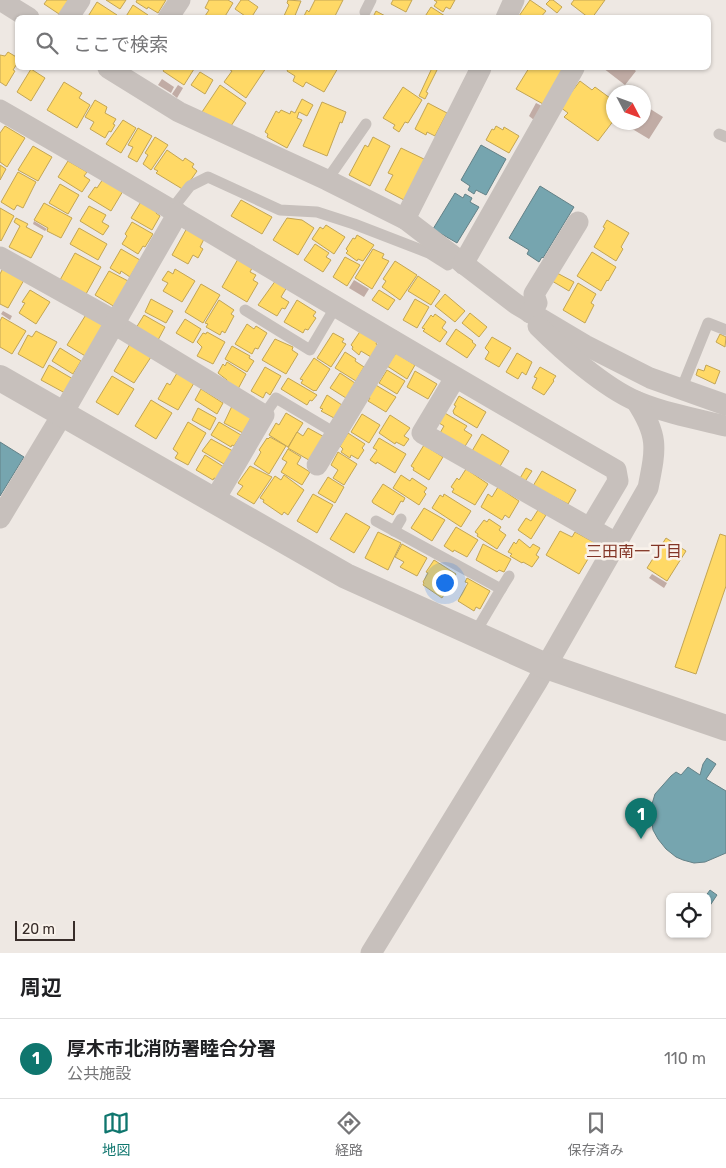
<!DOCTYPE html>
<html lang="ja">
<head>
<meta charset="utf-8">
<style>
  :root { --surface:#fff; --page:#f6f6f6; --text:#202124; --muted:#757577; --line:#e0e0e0; --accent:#0f766e }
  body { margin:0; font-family:Rubik,"Noto Sans JP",sans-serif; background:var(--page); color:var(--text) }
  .controls { position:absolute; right:15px; bottom:15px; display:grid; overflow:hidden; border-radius:8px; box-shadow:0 1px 4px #0004 }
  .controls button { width:45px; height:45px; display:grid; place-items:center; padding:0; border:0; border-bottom:1px solid var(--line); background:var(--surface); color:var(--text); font:25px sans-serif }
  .compass { position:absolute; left:606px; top:85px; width:45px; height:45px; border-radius:50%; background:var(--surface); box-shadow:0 1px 4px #0004; rotate:131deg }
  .scale { position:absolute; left:15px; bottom:12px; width:60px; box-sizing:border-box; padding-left:5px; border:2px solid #382d2a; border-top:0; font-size:14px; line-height:18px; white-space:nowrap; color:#382d2a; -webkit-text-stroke:4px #f9f2eb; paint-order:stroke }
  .you { position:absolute; left:444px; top:582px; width:18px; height:18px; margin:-12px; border:4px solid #fff; border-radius:50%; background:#1a73e8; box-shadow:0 0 0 8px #1a73e833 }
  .badge { display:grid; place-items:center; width:32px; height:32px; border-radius:50%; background:var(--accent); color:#fff; font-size:16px; font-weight:700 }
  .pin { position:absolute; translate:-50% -41px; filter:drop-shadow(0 1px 2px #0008) }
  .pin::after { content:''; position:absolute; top:26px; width:18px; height:15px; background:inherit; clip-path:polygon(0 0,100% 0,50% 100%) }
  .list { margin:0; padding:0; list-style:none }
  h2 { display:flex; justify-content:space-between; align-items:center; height:65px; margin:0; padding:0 20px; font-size:21px }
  h2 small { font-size:16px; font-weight:400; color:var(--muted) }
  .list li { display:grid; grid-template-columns:32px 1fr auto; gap:15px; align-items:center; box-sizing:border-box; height:80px; padding:0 20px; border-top:1px solid var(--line) }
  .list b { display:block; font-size:19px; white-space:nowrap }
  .list p { margin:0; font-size:16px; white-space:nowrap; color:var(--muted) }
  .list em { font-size:16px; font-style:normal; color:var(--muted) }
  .icon { flex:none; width:28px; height:28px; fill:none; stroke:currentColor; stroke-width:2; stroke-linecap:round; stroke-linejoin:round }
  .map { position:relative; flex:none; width:726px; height:953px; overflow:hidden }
  .search { position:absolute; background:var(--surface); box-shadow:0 1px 4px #0004; left:15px; right:15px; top:15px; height:55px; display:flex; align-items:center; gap:12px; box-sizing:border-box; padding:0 18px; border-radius:8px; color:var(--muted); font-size:19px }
  .sheet { height:145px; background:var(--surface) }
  nav { display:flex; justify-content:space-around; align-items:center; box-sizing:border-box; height:70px; border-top:1px solid var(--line); background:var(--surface); font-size:14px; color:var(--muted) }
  nav a { display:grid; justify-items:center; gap:2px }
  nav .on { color:var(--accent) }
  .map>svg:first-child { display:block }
</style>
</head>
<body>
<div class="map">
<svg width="726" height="953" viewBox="0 0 726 953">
  <rect width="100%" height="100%" fill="#eee8e3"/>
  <g fill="#ffd966" stroke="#c3a554">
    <polygon points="47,0 71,0 59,14 44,4"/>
    <polygon points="106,0 126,0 120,9"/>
    <polygon points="137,0 166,0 158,13 148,7 147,9 136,2"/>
    <polygon points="209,0 228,0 233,3 224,18 209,18 205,16 209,10 205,8"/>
    <polygon points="241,0 248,0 258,7 251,18 248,18 235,9"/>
    <polygon points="288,0 301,1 294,18 283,18 289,5 287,3"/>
    <polygon points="315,0 343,0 334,18 303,18 307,10 309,12"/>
    <polygon points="393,0 412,0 406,12 391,4"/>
    <polygon points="434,0 455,0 450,9 446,7 443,12 434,6 437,2"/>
    <polygon points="530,0 546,11 540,18 521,18 519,16"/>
    <polygon points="550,0 553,0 562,7 557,13 546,4"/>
    <polygon points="574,0 605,0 592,18 589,18 571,4"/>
    <polygon points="97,2 117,15 115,18 87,18"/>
    <polygon points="133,5 148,15 146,18 125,18"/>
    <polygon points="431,7 448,18 424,18"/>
    <polygon points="376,11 389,18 373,17"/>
    <polygon points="8,52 18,58 18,62 13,70 15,71 6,86 0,82 0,55 5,56"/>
    <polygon points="165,68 191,68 194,69 184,85 163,71"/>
    <polygon points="227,68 266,68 246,98 224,82 232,71"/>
    <polygon points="285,68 338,68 324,92 306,82 303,87 293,81 295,76 287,71 288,69"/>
    <polygon points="432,68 438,68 426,92 428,93 425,99 419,96"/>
    <polygon points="529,68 564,68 543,104 516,89"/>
    <polygon points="31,69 45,78 31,101 17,92"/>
    <polygon points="200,72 213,80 205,94 191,85"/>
    <polygon points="580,81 592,90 595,87 610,98 608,101 614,105 614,120 598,141 564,117 568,113 560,107"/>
    <polygon points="64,82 82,93 79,98 90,105 77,128 47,110"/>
    <polygon points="220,85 246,103 231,126 202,112"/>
    <polygon points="403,87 422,100 408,123 405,122 399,132 393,128 395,125 383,118"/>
    <polygon points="302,99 313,105 307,116 299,112 297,118 302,120 287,148 267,137 268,134 265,132 276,111 279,113 281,110 290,114 291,111 295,113"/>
    <polygon points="95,100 107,107 105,113 116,119 113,124 115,125 111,132 109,131 105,138 90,129 94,122 85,117"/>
    <polygon points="322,102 346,112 342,123 340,122 327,156 303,146"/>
    <polygon points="428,103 447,113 435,136 427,132 426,135 415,129"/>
    <polygon points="123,120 136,128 121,153 106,144"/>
    <polygon points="5,126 25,138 7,167 0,162 0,133"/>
    <polygon points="496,126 503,130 504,127 519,136 509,153 486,140 492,129 494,130"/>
    <polygon points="138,128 152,136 137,162 128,157 133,147 128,145"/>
    <polygon points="155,137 168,145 151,170 143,164 148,155 145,153"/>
    <polygon points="373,137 390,146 370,186 349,175 365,145 368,147"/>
    <polygon points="33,146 52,157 38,181 18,170"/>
    <polygon points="401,148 426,160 404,200 385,190 393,175 388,173"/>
    <polygon points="167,150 183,161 185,158 194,164 192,167 197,171 184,190 156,173 158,171 154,169"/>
    <polygon points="68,161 87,172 84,176 90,180 82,192 58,177"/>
    <polygon points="0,165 6,169 0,180"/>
    <polygon points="18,172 36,182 23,208 17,205 14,210 1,202"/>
    <polygon points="103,179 123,191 111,211 88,197 95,187 97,188"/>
    <polygon points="60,184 79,195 68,214 49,203"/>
    <polygon points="142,200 158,209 156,213 160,216 152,230 131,218"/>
    <polygon points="241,200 272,217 262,234 231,216"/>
    <polygon points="44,203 72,218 61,238 47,231 48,228 34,220"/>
    <polygon points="89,206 106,215 102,222 109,226 103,235 80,221"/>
    <polygon points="0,208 14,216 1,241 0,240"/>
    <polygon points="16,218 28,224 26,227 43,236 31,258 9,247 20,226 14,222"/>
    <polygon points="287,218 302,220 314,228 298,255 273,240"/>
    <polygon points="607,220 629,233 621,247 623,249 616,261 594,247 605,228 603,227"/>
    <polygon points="132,222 153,234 145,247 143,246 138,254 122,244 127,236 125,234"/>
    <polygon points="326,225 345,237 334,254 312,239 320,227 323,229"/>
    <polygon points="79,228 107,244 98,260 70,244"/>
    <polygon points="187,228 204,239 200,247 203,249 198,258 193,255 188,264 172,255"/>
    <polygon points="357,235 374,245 363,261 358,259 357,261 346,253 348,251 346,249 353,238 355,239"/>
    <polygon points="315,244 329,253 326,257 331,260 323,272 304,260"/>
    <polygon points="121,249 140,260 130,277 121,271 120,274 110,268"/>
    <polygon points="373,249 384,254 382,258 389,261 372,289 355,278"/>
    <polygon points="592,252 616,267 608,281 607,280 601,291 577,276"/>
    <polygon points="75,253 101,267 86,294 60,280"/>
    <polygon points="345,257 360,265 347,286 333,277"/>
    <polygon points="238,259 252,268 250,272 256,275 253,280 258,283 247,302 222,287"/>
    <polygon points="395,261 417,275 400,300 382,287 386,281 383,279"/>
    <polygon points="3,268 24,280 8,308 0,304 0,274"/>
    <polygon points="175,269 195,281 182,302 163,291 168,283 162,280 168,271 173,274"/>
    <polygon points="109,271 130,282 115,307 95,295"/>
    <polygon points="557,273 574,282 569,291 552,281"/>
    <polygon points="418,276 440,291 431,305 408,291"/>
    <polygon points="276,280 287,287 281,297 289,302 285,309 282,308 277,316 258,305"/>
    <polygon points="578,283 596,294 591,303 594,305 585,323 563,310"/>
    <polygon points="201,284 220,295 203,323 185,312"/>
    <polygon points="30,290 50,302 36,324 19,313 25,303 22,302"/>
    <polygon points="379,290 395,300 388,310 372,300"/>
    <polygon points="445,294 465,311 455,322 435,306"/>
    <polygon points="151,299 173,311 166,323 145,312"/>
    <polygon points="415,299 429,307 417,328 403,320"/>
    <polygon points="219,300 234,310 231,314 234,316 225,333 222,331 220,335 206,327 208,324 205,323"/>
    <polygon points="297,300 316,312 313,316 316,318 308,330 305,329 303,333 284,322"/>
    <polygon points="87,313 106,324 87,357 67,345"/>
    <polygon points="470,313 487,327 479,337 462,323"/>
    <polygon points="435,314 446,322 442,328 447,332 440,342 423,331 425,329 422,328 431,315 433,317"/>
    <polygon points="144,315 165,327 158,340 136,328"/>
    <polygon points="2,317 26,331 12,354 0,347 0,321"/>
    <polygon points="185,319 201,329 193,343 176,333"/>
    <polygon points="247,324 254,329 256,326 267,333 258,349 255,348 252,354 235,344"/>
    <polygon points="456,329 473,341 472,342 476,345 467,358 446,344"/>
    <polygon points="361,330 377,341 376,344 378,345 371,357 361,351 359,355 352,349 353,347 351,345"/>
    <polygon points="36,331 57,342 43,368 18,354 28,335 32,337"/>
    <polygon points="207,332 225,342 213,364 197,356 202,347 197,342 203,333 206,334"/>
    <polygon points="333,333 344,339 342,342 346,344 331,367 317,358"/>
    <polygon points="720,334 726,337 725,347 716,342"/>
    <polygon points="492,337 511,348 499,367 485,359 489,352 485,348"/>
    <polygon points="275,339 293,347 292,350 298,354 286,374 262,360"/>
    <polygon points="130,344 151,357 134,383 114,371"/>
    <polygon points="232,346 250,356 249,358 254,361 247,372 225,359"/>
    <polygon points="60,348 81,361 73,374 52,361"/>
    <polygon points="345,352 356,359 355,361 364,367 356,381 335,368"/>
    <polygon points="396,353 415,365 407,379 387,366"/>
    <polygon points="517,353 532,362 526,375 522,372 518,379 506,372"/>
    <polygon points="314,358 330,369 316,391 315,390 314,391 301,383 303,380 300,379"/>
    <polygon points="227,362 246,374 238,389 226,382 227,380 218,373 223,364 225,366"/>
    <polygon points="49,365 73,379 65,393 41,380"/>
    <polygon points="706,365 720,371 715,384 696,375 698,369 704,371"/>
    <polygon points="265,367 281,376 270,395 266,392 263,398 251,391"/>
    <polygon points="540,367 556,376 553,380 554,381 544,395 532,388 537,378 534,377"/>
    <polygon points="387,370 405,381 397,394 379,383"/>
    <polygon points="415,371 437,384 428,399 407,387"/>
    <polygon points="177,373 194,383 178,410 158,399 167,383 170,385"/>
    <polygon points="340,373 355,383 346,398 330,388"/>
    <polygon points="112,376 134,389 118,415 96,402"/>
    <polygon points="288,378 317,395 312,401 310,400 307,405 281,389"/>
    <polygon points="374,384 396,397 386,412 368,401 370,398 367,396"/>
    <polygon points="201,389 223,403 217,414 195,400"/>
    <polygon points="327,395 342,405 334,418 321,411 323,409 320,408"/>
    <polygon points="459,396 486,412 477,428 454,414 453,411 456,406 454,405"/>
    <polygon points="151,400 172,413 156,439 135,426"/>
    <polygon points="232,406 252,416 243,433 224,423"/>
    <polygon points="198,408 216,418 210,430 192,420"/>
    <polygon points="443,412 467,426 464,430 472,435 464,448 440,433 444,426 439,423"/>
    <polygon points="286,413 303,423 288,447 269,435 276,423 279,425"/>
    <polygon points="362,414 380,425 369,443 351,432"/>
    <polygon points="390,415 410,428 404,436 409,439 404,446 396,442 395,444 379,433"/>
    <polygon points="188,422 206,433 188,465 175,458 178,453 173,449"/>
    <polygon points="219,422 241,435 234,446 232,445 231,447 211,435"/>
    <polygon points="308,428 328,439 314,463 288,448 297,432 303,436"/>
    <polygon points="348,433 365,444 362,448 364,450 358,459 351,455 350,458 341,452 343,449 340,446"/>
    <polygon points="482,434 509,451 499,468 472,451"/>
    <polygon points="270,437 286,446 269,474 254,464 261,452 259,450 267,438 268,439"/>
    <polygon points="379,438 406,454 395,473 377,462 376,464 370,460 377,450 373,448"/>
    <polygon points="211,439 233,451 224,464 202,451"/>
    <polygon points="424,445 443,457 429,480 413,470 414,468 411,466"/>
    <polygon points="288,449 301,457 297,464 310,472 302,485 281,472 287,462 282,459"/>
    <polygon points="338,452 357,464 344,485 333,478 338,470 331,465"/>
    <polygon points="205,455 224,467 217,479 214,478 213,480 196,470"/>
    <polygon points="250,466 272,477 254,504 237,494 243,486 238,483"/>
    <polygon points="526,468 532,471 524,483 519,480"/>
    <polygon points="466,469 488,484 475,505 452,492 454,489 451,487 457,478 459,480"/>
    <polygon points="542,471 576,490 568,504 533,486"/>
    <polygon points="284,475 304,490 288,515 284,512 282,515 263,502 264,500 260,498 275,476 281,480"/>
    <polygon points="401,475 410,481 412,478 427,488 424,492 426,494 419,505 393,488"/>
    <polygon points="328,477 344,487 335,503 318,493"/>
    <polygon points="383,484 405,498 403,502 401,501 393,515 373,503 372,501"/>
    <polygon points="498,487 519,501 509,518 505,515 502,520 481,507 488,494 492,497"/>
    <polygon points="313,494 333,505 317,533 297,521"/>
    <polygon points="444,494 471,511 461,527 432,508 440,495 443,497"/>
    <polygon points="424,508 445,520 432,541 411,528"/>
    <polygon points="538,510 546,515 531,539 518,530 526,518 531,521"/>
    <polygon points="346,513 370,527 354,553 330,539"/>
    <polygon points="489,519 501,527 499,530 506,535 497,549 477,536 478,534 475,532 484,520 487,522"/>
    <polygon points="456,527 478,540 467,557 454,550 453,552 444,546"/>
    <polygon points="560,531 572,537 575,532 597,544 579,574 546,555"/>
    <polygon points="378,532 401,543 388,570 365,558"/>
    <polygon points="720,534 726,536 726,586 696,674 675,667"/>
    <polygon points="666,538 686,551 667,581 647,568"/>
    <polygon points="519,539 530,548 533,544 540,548 536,555 539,557 532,567 523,562 522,563 510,556 512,554 508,552 514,542 516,544"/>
    <polygon points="402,544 427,558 417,576 400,567 404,562 395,557"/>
    <polygon points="483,544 511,559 504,572 499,570 497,572 476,560"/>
    <polygon points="434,560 456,574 442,598 423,585 424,583 423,582 428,573 426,572"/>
    <polygon points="467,578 490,591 480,609 476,607 474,611 458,601 468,583 465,582"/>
  </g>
  <g fill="#76a5af" stroke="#638187">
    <polygon points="481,145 506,159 486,195 476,190 474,194 468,190 470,186 461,180"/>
    <polygon points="540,186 574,207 543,258 542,257 539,262 527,254 529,250 509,238"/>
    <polygon points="455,193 463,198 465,194 472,198 470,202 479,207 457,243 433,229"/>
    <polygon points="0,442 24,457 0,496"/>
    <polygon points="707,758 716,764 706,779 726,791 726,853 705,862 694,863 683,860 676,857 666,849 658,839 653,830 651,816 652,804 655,794 671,776 676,772 681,775 688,767 700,775 703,764"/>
    <polygon points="710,890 717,895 707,910 707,897 705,897"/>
  </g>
  <g fill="#c1aca5">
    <polygon points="603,68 632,68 636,71 625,85"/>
    <polygon points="162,79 174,87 171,93 158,85"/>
    <polygon points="178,85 183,88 177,98 172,94"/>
    <polygon points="536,103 542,106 534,120 529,116"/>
    <polygon points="644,105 663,117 649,139 624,124 626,122 644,122"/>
    <polygon points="34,221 47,229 45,231 33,224"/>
    <polygon points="354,280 369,289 364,297 349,288"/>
    <polygon points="3,311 12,316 10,320 1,314"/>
    <polygon points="652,574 667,583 664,588 649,578"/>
  </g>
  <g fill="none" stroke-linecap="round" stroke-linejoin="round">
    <g stroke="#c7c0bc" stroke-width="11">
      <polyline points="365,12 371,0"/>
      <polyline points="719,134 726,137"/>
      <polyline points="327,180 366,124"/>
      <polyline points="172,209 190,186 208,177 280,210 317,212 354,224 429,253 448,265"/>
      <polyline points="245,310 310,350 336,306"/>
      <polyline points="681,390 708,323 726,330"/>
      <polyline points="264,415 276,398 335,433"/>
      <polyline points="376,521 501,589 475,633"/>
      <polyline points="394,531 401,519"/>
      <polyline points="501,589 509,576"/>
    </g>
    <g stroke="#c7c0bc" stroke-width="21">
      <polyline points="0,0 29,18"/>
      <polyline points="68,18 80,0"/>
      <polyline points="168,18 180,0"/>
      <polyline points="506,18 514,0"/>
      <polyline points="108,68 179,112 327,180 405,219 516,304 585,345 650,378 726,405"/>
      <path d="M 0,110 C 206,228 409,352 616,470 L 618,481 L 590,528"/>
      <polyline points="405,219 481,68"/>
      <polyline points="0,257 115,321 119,327 264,415 214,501"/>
      <polyline points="463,264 574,68"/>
      <polyline points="530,313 537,303 534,294 578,222"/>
      <path d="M 538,326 C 563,351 604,387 636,401 C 665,413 696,419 726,426"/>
      <polyline points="455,378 422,433 616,543"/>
      <polyline points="317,465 392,340"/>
      <polyline points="0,518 59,420 178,213"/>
      <path d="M 371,953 L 537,682 L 648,488 C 656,448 659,436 636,401"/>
    </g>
    <polyline stroke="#c7c0bc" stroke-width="26" points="0,378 346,576 546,666 726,728"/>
  </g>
  <g text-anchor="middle" stroke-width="5" stroke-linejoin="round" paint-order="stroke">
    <g font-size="16" fill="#833526" stroke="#f9f2eb">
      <text x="634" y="557">三田南一丁目</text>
    </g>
  </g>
</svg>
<div class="controls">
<button><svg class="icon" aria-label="locate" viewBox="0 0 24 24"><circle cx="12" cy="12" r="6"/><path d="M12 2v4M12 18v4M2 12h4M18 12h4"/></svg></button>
</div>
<svg class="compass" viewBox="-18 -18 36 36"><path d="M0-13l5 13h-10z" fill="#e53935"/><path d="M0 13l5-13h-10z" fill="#757577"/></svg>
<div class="scale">20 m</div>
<div class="you"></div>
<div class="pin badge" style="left:641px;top:839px">1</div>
<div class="search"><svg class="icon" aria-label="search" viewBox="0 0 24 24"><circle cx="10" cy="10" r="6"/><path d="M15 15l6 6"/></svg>ここで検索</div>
</div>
<section class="sheet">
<h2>周辺<small></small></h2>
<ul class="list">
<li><span class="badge">1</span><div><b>厚木市北消防署睦合分署</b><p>公共施設</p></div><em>110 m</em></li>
</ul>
</section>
<nav>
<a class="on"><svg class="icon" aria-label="map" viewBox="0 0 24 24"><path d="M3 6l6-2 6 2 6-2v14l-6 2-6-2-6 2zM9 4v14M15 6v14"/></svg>地図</a>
<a><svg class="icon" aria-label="directions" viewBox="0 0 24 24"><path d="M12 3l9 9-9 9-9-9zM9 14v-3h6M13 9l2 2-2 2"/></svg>経路</a>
<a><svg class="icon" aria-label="saved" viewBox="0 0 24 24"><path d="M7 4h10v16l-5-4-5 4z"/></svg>保存済み</a>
</nav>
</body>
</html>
